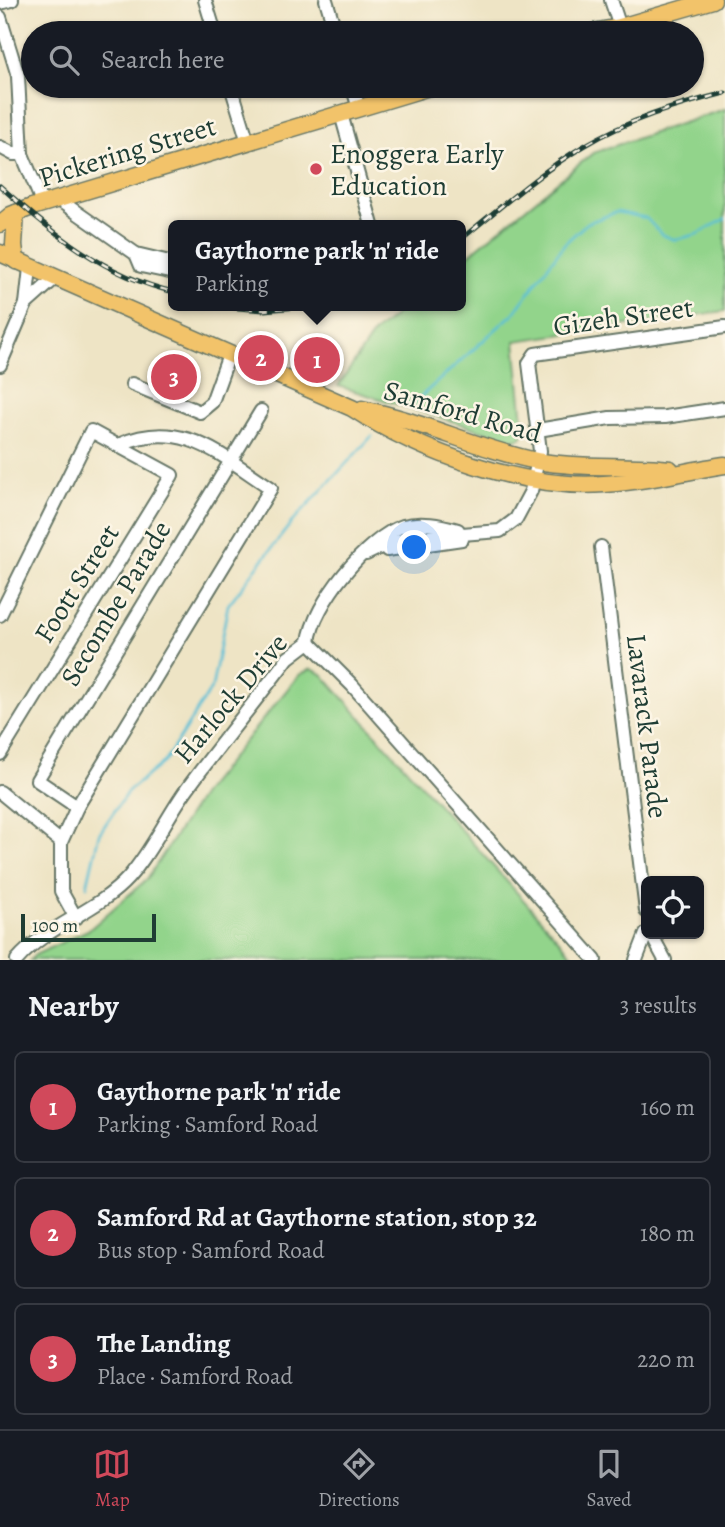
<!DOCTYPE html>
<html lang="en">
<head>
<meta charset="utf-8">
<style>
  :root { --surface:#171b24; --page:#20242c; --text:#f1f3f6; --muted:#9ea1a6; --line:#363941; --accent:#d1495b }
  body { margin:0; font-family:Alegreya,serif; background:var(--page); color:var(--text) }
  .controls { position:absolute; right:21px; bottom:21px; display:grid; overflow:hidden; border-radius:10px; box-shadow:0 2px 5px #0004 }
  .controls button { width:63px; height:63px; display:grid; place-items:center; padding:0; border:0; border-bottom:2px solid var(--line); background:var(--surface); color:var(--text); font:35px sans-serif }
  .scale { position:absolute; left:21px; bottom:18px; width:135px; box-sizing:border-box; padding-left:7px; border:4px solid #1f3d34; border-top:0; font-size:19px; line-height:24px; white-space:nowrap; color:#1f3d34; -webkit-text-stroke:5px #fcf5e5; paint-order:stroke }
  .you { position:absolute; left:415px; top:548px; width:24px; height:24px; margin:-18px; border:5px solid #fff; border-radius:50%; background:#1a73e8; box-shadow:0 0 0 10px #1a73e833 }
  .badge { display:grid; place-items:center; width:46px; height:46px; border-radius:50%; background:var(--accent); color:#fff; font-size:23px; font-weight:700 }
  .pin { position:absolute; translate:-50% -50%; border:4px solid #fff; box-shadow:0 2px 7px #0006 }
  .popup { position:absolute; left:168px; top:220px; width:298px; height:91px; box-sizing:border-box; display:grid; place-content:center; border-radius:10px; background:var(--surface); filter:drop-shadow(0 2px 5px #0005); font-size:23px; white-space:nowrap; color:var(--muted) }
  .popup b { font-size:26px; color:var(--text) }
  .popup::after { content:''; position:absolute; left:50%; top:100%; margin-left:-14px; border:14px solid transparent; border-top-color:var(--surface) }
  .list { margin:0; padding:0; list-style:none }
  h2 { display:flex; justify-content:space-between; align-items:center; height:91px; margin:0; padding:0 28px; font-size:30px }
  h2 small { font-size:23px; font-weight:400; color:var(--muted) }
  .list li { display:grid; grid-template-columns:46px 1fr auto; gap:21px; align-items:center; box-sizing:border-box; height:112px; margin:0 14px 14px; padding:0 14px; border:2px solid var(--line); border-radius:10px }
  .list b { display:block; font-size:26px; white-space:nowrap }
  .list p { margin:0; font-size:23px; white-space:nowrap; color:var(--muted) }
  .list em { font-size:23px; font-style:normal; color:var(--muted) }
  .icon { flex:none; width:38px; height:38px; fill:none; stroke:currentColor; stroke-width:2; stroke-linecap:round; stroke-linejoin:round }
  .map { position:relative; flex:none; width:725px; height:960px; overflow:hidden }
  .search { position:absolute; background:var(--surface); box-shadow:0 2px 5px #0004; left:21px; right:21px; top:21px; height:77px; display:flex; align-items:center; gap:18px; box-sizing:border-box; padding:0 24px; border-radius:38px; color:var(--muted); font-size:26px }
  .sheet { height:469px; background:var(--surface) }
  nav { display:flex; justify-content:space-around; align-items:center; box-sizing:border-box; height:98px; border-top:2px solid var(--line); background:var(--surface); font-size:19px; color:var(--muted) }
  nav a { display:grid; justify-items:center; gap:4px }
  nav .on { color:var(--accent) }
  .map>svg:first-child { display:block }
</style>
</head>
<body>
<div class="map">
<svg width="725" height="960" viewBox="0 0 725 960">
  <rect width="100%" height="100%" fill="#fcf5e5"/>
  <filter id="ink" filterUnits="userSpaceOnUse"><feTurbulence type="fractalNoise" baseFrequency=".0143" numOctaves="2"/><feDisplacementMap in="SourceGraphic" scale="14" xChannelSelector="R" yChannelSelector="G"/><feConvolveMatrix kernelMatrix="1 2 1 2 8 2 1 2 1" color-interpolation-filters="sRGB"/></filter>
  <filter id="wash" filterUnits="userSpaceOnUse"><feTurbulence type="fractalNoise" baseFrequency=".00686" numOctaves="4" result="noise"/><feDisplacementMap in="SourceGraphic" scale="28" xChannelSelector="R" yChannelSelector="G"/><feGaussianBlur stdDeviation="1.57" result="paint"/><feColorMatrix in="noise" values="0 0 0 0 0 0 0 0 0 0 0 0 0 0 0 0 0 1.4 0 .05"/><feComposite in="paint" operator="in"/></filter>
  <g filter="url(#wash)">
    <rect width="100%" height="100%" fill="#eee4c5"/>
    <g fill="#92d48b" stroke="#588860" stroke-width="2">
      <polygon points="725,109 725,311 515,341 524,431 521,438 512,440 338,386 374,333 406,306 460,306 461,261 593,153"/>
      <polygon points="311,669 322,674 577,960 30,960 35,955 90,929 147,879 205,790 299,675"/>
    </g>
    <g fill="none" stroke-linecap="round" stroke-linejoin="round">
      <g stroke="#59bfd6" stroke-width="2.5">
        <polyline points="408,408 514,313 565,243 587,223 617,212 646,218 661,234 675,240 698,234 725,219"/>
        <polyline points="87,886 99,834 128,791 165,761 212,687 228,605 292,522 372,436"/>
      </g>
    </g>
  </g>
  <g filter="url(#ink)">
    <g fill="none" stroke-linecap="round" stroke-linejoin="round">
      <g stroke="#677767" stroke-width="16">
        <g id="minor">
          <polyline points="205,0 215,33"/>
          <polyline points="326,0 336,33"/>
          <polyline points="611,0 620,27"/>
          <polyline points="0,3 12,0"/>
          <polyline points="0,17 18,76 22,154 43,204"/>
          <polyline points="231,86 248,142"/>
          <polyline points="352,86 359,108"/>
          <polyline points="341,114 372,225"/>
          <polyline points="0,147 13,154 22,154"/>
          <polyline points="59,200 136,254 174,263"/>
          <polyline points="136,254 141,266 174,273"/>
          <polyline points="26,304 30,268"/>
          <polyline points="0,365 26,304 54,279"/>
          <polyline points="132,384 200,412 212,402 229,355"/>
          <polyline points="538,430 610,418 665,417 725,408"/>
          <polyline points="601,547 646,911"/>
          <polyline points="387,550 462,539"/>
          <polyline points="366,554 389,543 411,538 500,531 516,519 531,491 540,451 529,363 535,354 725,327"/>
          <polyline points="0,615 91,431 172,475 0,754"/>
          <path d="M 309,642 C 313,604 367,538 403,526 C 421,521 440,525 458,530"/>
          <polyline points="0,792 61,842 61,891 76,918"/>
          <polyline points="77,807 37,780 261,411"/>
          <path d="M 61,842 L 77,807 L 271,488 C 219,454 181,417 118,445"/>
          <polyline points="651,934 665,960"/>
          <path d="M 17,960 C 47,925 97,912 128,878 C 152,851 166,818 187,789 C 219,745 255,702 288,658 L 309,642 L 352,685 L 595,960"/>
          <polyline points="636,960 646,934"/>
        </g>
      </g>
      <g stroke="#677767" stroke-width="19">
        <g id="major">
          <polyline points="587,33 620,27 713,0"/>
          <polyline points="0,224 11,215 32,207 433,86"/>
          <path d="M 0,253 L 352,408 C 420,452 523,490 604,484 C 646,482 684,471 725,465"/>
          <polyline points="16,261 14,245 16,213"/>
          <path d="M 362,409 C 421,420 477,449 537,461 C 581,469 626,464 670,469"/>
        </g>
      </g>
      <use href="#minor" stroke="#fff" stroke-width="12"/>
      <use href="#major" stroke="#f2c36a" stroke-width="16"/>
      <g stroke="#1f3d34" stroke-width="5">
        <g id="rail">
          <path d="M 0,186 C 51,232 105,276 174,292"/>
          <path d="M 460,240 C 501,207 540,172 584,146 C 627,120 677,105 725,93"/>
          <polyline points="213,306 264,310 309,306"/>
        </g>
      </g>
      <use href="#rail" stroke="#fcf5e5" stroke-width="2.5" stroke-dasharray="8" stroke-linecap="butt"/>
    </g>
  </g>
  <circle fill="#d1495b" stroke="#fcf5e5" stroke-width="2.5" cx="316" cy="169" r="7"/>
  <g text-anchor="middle" stroke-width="5" stroke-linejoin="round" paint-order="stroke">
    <g font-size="28" fill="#1f3d34" stroke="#fcf5e5">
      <text transform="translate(127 151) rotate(-17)" y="10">Pickering Street</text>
      <text transform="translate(623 316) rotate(-8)" y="10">Gizeh Street</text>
      <text transform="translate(463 411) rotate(16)" y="10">Samford Road</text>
      <text transform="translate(76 583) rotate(-58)" y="10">Foott Street</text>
      <text transform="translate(115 603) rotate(-59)" y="10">Secombe Parade</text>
      <text transform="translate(230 698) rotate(-50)" y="10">Harlock Drive</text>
      <text transform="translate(648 726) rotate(83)" y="10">Lavarack Parade</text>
    </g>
    <g font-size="28" fill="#1f3d34" stroke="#fcf5e5" text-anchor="start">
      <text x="330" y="163">Enoggera Early<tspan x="330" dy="32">Education</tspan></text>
    </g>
  </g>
</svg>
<div class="controls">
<button><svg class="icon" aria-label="locate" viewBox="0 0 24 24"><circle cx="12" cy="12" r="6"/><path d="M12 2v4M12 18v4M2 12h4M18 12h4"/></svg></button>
</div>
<div class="scale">100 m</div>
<div class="you"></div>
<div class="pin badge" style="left:317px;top:360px">1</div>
<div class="popup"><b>Gaythorne park 'n' ride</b>Parking</div>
<div class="pin badge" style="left:261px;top:358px">2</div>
<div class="pin badge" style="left:174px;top:377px">3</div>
<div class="search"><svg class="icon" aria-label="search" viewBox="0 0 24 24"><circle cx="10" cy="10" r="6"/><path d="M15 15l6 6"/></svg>Search here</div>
</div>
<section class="sheet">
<h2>Nearby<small>3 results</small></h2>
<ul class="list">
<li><span class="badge">1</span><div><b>Gaythorne park 'n' ride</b><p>Parking · Samford Road</p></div><em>160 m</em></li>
<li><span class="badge">2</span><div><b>Samford Rd at Gaythorne station, stop 32</b><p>Bus stop · Samford Road</p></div><em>180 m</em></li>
<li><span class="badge">3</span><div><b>The Landing</b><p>Place · Samford Road</p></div><em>220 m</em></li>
</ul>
</section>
<nav>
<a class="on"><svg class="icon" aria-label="map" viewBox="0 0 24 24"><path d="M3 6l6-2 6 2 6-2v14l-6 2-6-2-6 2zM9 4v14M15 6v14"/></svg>Map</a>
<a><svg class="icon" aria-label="directions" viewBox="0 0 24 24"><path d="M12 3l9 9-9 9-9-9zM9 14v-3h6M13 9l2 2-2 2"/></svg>Directions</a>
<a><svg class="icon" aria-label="saved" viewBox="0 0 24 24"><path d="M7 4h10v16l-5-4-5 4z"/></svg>Saved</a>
</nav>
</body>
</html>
